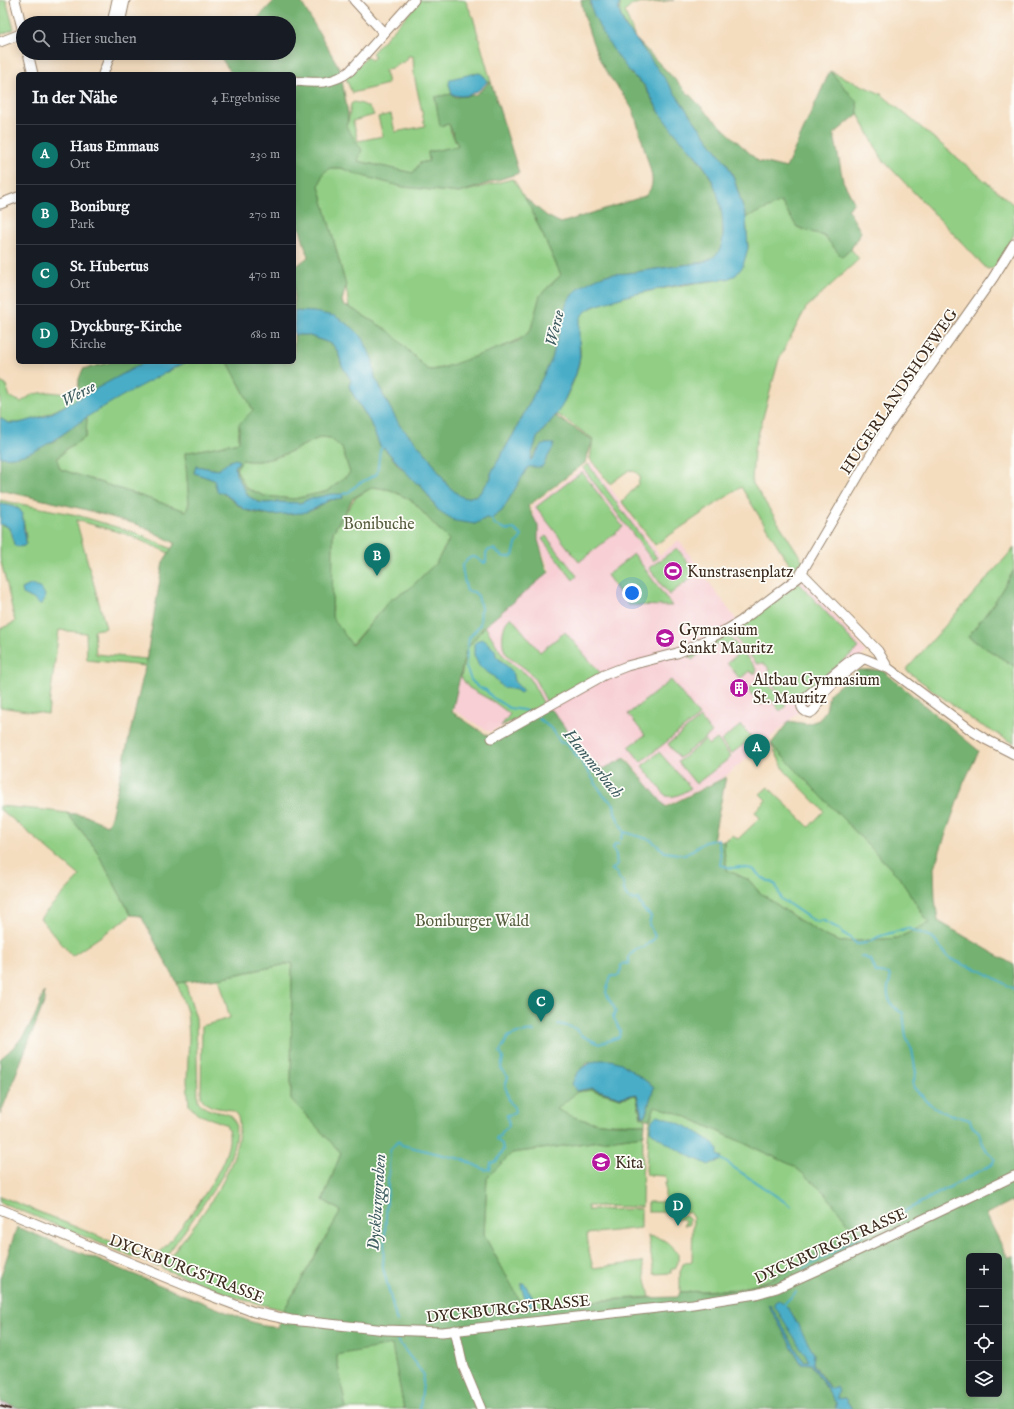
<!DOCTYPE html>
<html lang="de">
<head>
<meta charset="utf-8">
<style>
  :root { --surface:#171b24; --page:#20242c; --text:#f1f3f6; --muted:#9ea1a6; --line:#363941; --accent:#0f766e }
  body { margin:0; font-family:"IM FELL English",serif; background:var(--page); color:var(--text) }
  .controls { position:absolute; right:12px; bottom:12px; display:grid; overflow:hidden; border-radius:6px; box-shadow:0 2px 10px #0003 }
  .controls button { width:36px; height:36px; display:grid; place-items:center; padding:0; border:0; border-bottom:1px solid var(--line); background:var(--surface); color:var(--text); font:20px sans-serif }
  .you { position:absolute; left:632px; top:593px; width:14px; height:14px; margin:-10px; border:3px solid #fff; border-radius:50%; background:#1a73e8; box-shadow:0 0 0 6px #1a73e833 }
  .badge { display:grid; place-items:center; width:26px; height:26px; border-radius:50%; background:var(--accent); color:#fff; font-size:13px; font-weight:700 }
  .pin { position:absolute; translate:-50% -33px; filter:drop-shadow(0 1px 2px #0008) }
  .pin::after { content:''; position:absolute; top:21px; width:14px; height:12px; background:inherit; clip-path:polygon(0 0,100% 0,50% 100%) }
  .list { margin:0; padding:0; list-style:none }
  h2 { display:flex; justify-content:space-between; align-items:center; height:52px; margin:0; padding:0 16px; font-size:17px }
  h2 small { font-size:13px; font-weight:400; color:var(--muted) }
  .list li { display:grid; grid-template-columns:26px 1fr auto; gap:12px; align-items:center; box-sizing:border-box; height:60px; padding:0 16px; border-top:1px solid var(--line) }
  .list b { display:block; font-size:15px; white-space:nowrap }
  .list p { margin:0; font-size:13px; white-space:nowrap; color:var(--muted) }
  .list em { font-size:13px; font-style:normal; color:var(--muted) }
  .icon { flex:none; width:22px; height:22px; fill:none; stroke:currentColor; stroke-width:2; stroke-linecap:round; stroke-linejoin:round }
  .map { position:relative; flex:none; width:1014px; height:1409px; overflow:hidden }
  .search { position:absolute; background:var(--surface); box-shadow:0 2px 10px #0003; left:16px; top:16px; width:280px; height:44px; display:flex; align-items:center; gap:10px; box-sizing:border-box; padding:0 14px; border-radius:22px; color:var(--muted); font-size:15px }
  .panel { position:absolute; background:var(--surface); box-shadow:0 2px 10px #0003; left:16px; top:72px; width:280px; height:292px; border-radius:6px }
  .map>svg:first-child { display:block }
</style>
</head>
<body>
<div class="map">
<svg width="1014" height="1409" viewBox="0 0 1014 1409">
  <rect width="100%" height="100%" fill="#fdfcf7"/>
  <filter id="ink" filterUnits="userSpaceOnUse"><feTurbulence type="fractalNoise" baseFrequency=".025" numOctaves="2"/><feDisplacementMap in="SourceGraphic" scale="8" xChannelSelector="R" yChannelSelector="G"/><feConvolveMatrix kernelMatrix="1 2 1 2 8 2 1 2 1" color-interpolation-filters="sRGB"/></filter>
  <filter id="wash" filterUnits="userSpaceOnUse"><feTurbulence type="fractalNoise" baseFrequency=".012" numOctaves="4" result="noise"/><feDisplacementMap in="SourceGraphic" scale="16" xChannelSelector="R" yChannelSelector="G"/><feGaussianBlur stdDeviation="0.9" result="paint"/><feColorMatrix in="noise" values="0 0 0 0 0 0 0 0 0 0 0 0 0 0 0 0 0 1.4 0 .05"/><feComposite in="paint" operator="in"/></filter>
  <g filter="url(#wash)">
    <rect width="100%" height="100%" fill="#f4ddbf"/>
    <polygon fill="#f7cfd4" points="591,462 660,555 679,540 740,625 804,581 866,652 767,741 726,776 665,806 626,757 603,769 587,756 549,708 489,732 453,710 466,650 485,626 550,571 538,540 532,506"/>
    <polygon fill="#d2bdc8" points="0,1402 23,1409 0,1409"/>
    <g fill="#92cf85" stroke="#667c52" fill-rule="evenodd">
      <polygon points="0,0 6,0 14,29 0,35"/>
      <path d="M 419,0 L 465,0 L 473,17 L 491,82 L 487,82 L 485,77 L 449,84 L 452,94 L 435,97 L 441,126 L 449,124 L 451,132 L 458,146 L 428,152 L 429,161 L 420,163 L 413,173 L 358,161 L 354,140 L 347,128 L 351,104 L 354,102 C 364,104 370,106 374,115 L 353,121 L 358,141 L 383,136 L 378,117 L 391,114 L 395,132 L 425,126 L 414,75 L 413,56 L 408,56 L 407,60 L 394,67 L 385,70 L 388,84 L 352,93 L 346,79 L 367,56 L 371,60 L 375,57 L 372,53 L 410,12 Z"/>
      <path d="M 621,0 L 674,0 L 649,3 L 633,4 L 625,12 L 635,38 C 626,27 616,15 621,0 Z"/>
      <polygon points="830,71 881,94 1014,205 1014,235 994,268 987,269 882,159 858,114 857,102"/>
      <path d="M 330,168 L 341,168 L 356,174 L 403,187 L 459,193 L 512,179 L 514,180 L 530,207 L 561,275 C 556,280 543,290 540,297 C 535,308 536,325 527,334 C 519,343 450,367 436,369 C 433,370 430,370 427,369 L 389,331 L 349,307 L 346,286 L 319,186 L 323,173 Z"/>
      <path d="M 781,202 L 797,227 L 824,236 L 842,257 L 851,249 L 859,259 L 806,308 L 779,359 L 754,450 L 752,482 L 803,561 L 793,570 L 741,487 L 655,545 L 622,502 L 638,484 L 640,477 L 636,472 L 629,470 L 610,484 L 590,459 L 593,439 L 560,416 L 555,416 C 566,399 577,378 580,358 C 582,345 574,328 581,316 C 593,296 702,282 727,279 L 748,248 L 746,217 Z"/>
      <polygon points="186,362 228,362 253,410 239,424 239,442 185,453 189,503 186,511 60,469 57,460 66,449 86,437 87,416 122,395"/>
      <path d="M 0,382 L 6,385 L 10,397 L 21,402 L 33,394 L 48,392 L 69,394 L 78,391 L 87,394 C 71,402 15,436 0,418 Z"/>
      <path d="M 321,437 L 331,438 L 342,448 L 350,473 L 328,491 L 294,499 L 264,496 L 246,488 L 236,469 L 242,460 C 269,466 297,448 321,437 Z"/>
      <polygon points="588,464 657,558 653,561 583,468"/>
      <polygon points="582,472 623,527 579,562 536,507"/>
      <polygon points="373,487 391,490 414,502 427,517 449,540 436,563 409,589 390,600 350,646 332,618 333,532 355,498"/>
      <path d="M 0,500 L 77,515 L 136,533 L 172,549 L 169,553 L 126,534 L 76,520 L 106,628 L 94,630 L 96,654 L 146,659 L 145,666 L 87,660 L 86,633 L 59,630 L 48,714 L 0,707 L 0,629 L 15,622 L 7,585 L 0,559 L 0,524 L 8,527 C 12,534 11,541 17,547 L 24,546 L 26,544 C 27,538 23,513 19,509 C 15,505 5,505 0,504 Z"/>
      <polygon points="546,536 577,576 573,580 542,539"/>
      <polygon points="677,548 696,574 669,595 649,568"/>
      <polygon points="1014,548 1014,570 992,606 968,637 1014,666 1014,743 975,722 906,670"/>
      <polygon points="634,554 672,606 628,605 607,575"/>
      <path d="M 799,583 L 859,648 L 795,699 L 791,694 C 780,698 774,685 767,677 L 769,673 L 768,667 L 763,663 L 757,664 L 734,636 L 734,629 Z"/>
      <path d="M 511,617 L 540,652 L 565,632 L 602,675 L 548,704 C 543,696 537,681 531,674 C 516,658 500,661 503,633 C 504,627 505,622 511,617 Z"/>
      <path d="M 485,626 L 502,654 L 512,664 L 525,673 L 530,678 L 545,706 L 501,726 L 510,714 L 494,702 L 469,688 L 461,677 L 466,650 ZM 495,650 L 496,656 C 505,663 512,671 514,681 L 509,689 C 490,686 495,663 495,650 Z"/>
      <polygon points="726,632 754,666 756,670 756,673 753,673 749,671 740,679 727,663 736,656 726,643 721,647 717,643 709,649 705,643"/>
      <polygon points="700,645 704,650 692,660 685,652"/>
      <polygon points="758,676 763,677 786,706 780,711 770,698 761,705 748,689 756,683 759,682 757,679"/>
      <polygon points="671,680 699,716 641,762 629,747 645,735 628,714"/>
      <polygon points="700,718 712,733 679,758 668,744"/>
      <polygon points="741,725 752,738 731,754 721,741"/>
      <polygon points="717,739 731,757 696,784 678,762 705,740 709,745"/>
      <polygon points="771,744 898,876 929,923 898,938 841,942 827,937 799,920 759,892 749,880 727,870 724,850 724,841 733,835 738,839 760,818 755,812 766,800 760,794 768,787 809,827 824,811 785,771"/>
      <path d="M 659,752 L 691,788 C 682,793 676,798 666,796 L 642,766 Z"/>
      <polygon points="0,806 44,810 67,813 95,848 131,915 129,917 72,956 40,918 80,876 4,812 0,810"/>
      <path d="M 292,963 L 291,1099 L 341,1153 L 323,1200 L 341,1211 L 284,1310 L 240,1299 L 161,1268 C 190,1229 235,1182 239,1131 C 239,1125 240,1118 236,1114 C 227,1104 211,1114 201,1097 L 202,1026 L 230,1018 L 219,978 Z"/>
      <path d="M 185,982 L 196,1018 L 198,1101 C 210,1117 228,1108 234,1120 C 240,1132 230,1160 225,1171 C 218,1184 208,1197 200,1209 C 186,1229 172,1248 158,1267 L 0,1202 L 0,1196 L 154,1259 C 174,1238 234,1164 229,1134 C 229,1131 227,1128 226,1125 L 220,1122 L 197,1114 L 189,1105 L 187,1081 L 189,1036 L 187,1012 L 177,983 Z"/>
      <path d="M 592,1090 L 620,1098 L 636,1095 L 641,1117 L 645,1117 L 645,1124 C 611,1124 588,1126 556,1109 L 577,1092 Z"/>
      <polygon points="655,1105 680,1114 794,1166 825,1193 854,1230 768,1280 737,1289 680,1292 680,1272 683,1264 692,1261 693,1218 689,1212 648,1212 648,1202 665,1202 665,1183 667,1183 665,1176 647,1175 646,1170 649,1124"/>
      <polygon points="643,1135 642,1207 587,1206 588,1210 641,1209 641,1228 587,1234 589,1252 593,1268 642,1262 650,1297 573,1302 524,1308 484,1235 487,1178 512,1153"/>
      <polygon points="685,1215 689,1219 689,1225 684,1225 685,1221 683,1219 676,1219 673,1216"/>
      <path d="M 648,1236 C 666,1239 666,1241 678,1253 L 678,1262 L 675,1269 L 671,1269 L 671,1273 L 654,1274 Z"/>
      <polygon points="392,1344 404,1409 346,1409 336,1355"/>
    </g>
    <g fill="#75b272" stroke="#586e48" fill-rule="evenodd">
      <path d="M 275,0 L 300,0 L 340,69 L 348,114 L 347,128 L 362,150 L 358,161 L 413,173 L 420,163 L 429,161 L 428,152 L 458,146 L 449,124 L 440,126 L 435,97 L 451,94 L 456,97 L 475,95 L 483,89 L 489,82 L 491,82 L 519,173 L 459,193 L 403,187 L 356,174 L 341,168 L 330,168 L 323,173 L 319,186 L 346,286 L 342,301 L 344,306 L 349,307 L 389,331 L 427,369 L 431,370 L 443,368 L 518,341 L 527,334 L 531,329 L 540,295 L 561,275 L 530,207 L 524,197 L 547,216 L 561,223 L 645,196 C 653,188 653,182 651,172 L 634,112 C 627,99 618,88 609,76 C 596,57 585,23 581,0 L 591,0 L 590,5 L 632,75 L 643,84 L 661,115 L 694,154 L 707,171 L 718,193 L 723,218 L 723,238 L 720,251 L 714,258 L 704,262 L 623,274 L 604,275 L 566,305 L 552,359 L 514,433 L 491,473 L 491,478 L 478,495 L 466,498 L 460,496 L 447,485 L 429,457 L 407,433 L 400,427 L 383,395 L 380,386 L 375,378 L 373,361 L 314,312 L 294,311 L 294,268 L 308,257 L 294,209 L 294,74 L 232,74 L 221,58 L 220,55 L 223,53 L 289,53 L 289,23 L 253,23 Z"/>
      <polygon points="635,38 708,114 758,161 786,168 830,71 857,102 858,114 834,134 843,181 854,202 848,210 861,232 851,249 842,257 824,236 797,227 781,202 760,212 746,217 733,176 727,164 690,115"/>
      <path d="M 294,335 L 307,335 L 332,344 L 338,352 L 342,366 L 351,380 L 349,386 L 351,391 L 370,422 L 380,446 L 385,449 L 400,467 L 420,484 L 438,510 L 474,524 L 486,518 L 491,519 L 502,511 L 528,466 L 550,444 L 546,444 L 537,450 L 533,458 L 530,460 L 537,438 L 555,416 L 593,440 L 585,463 L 528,506 L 538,526 L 538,540 L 546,567 L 549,572 L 485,626 L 466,650 L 452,712 L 488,736 L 548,709 L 553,711 L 586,757 L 603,769 L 625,758 L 666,807 L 726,777 L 713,840 L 724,841 L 724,850 L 727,870 L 749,880 L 759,892 L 799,920 L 827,937 L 841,942 L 898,938 L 929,923 L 898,876 L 771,744 L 789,721 L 807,724 L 819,720 L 826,710 L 829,694 L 858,670 L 882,670 L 979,751 L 964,782 L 934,868 L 935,899 L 938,921 L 1014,965 L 1014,1204 L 1012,1201 L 986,1214 L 1008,1258 L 1014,1255 L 1014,1409 L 852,1409 L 845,1398 L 837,1399 L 813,1363 L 814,1354 L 786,1306 L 809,1361 L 804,1361 L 800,1356 L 770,1305 L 768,1305 L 801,1363 L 811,1364 L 836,1403 L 836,1409 L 404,1409 L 392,1345 L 336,1355 L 346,1409 L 23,1409 L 0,1402 L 0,1278 L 17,1227 L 246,1320 L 265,1326 L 278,1328 L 280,1319 L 284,1310 L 341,1211 L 323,1200 L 341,1153 L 291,1099 L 292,963 L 219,978 L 177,983 L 141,916 L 131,915 L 95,848 L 67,813 L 84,815 L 107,825 L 111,817 L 145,667 L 163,562 L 175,543 L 139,525 L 83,509 L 0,490 L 0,457 L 13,457 L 54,441 L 87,416 L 86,437 L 66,449 L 57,459 L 60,469 L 186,511 L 189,503 L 185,453 L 239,442 L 239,424 L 253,410 L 228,362 L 294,362 ZM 321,437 L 330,438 L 342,448 L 350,473 L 328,491 L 294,499 L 265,496 L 246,488 L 236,469 L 242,460 C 269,466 297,448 321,437 ZM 239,461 L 235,467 L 236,474 L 248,496 L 258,502 L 266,503 L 278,502 L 300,503 L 309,499 L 320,497 L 343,498 C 338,499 332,499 328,501 C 323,503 319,507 315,509 C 297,515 266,517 248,511 C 236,507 230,495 217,491 L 215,480 L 194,473 L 196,466 L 218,470 ZM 373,487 L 391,490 L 414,502 L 427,517 L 449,540 L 436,563 L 409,589 L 390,600 L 352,645 L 332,617 L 333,532 L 353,498 ZM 587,1063 L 621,1063 L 654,1087 L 645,1116 L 642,1116 L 637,1094 L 620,1097 L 592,1088 L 575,1076 ZM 592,1090 L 620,1098 L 636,1095 L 641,1117 L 650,1120 L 655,1106 L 680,1114 L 794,1166 L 825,1193 L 853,1230 L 768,1281 L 738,1290 L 680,1292 L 678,1297 C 627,1298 575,1302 524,1308 L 484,1235 L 487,1178 L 512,1153 L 644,1135 L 645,1124 C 611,1124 587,1126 557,1109 L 577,1092 ZM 969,1256 L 999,1256 L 999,1394 L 969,1394 Z"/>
      <polygon points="112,362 145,362 87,394 78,391 79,379 83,369"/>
      <polygon points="1014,570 1014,666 968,637 992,606"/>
      <path d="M 44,992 L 45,1000 L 0,1115 L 0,1059 C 25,1039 34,1022 44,992 Z"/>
    </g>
    <g fill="#48adc8" stroke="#426c73">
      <path d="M 591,0 L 621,0 L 618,8 L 624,25 L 635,38 L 665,79 L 690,115 L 727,164 L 733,176 L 746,217 L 748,248 L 743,266 L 736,275 L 727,279 L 683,284 L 630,295 L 595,306 L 589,309 L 582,315 L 579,324 L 579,341 L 580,357 L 576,374 L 562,406 L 555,416 L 537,438 L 530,460 L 531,460 C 540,450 538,442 554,444 L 553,448 L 542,467 L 528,467 L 502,511 L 491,519 L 486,518 L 475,524 L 455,521 L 438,510 L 420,484 L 416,483 L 385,449 L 380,446 L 370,422 L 351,391 L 349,386 L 351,380 L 342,366 L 338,352 L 332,344 L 307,335 L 294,335 L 294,311 L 314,312 L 335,316 L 353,328 L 363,338 L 373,361 L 375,378 L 380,386 L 383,395 L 400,426 L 407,433 L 429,457 L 447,485 L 460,496 L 466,498 L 478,495 L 491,478 L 491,473 L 514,433 L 552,359 L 566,305 C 572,290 589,281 603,276 C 611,273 620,274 628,273 C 653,269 679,266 704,262 C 719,256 723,248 723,231 C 723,211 718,189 707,171 C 696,154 682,142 670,127 C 659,114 653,99 644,85 C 641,81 635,78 631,73 C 620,61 588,16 591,0 Z"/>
      <path d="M 480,73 L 485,77 L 487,82 C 480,92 464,100 452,94 L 449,84 L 450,79 L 472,74 Z"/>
      <path d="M 145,362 L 186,362 C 157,377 128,392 100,409 C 71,425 36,462 0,457 L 0,418 L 8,423 L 19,423 L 46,416 Z"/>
      <polygon points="235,459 239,461 235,467 236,474 248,496 258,502 266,503 278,502 300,503 309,499 331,494 343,494 343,498 329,500 316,508 303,513 272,515 245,510 225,494 217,491 214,480 194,473 196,466 218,470 230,461"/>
      <path d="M 0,504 C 24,508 22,508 24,531 C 25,536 26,539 26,544 C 22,548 19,547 14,545 L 12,534 L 8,527 L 0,524 Z"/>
      <path d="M 30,585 C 40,586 51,595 41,604 L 39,604 L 33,599 L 23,594 L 22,589 Z"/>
      <polygon points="483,639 495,650 496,656 512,671 514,681 523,691 520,693 516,690 502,687 494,677 479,666 474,655 474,644 478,640"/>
      <path d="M 599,1060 L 611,1060 L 621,1063 L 654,1087 L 645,1116 L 642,1116 L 637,1094 L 620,1097 L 592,1088 L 576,1091 L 572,1084 C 576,1070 586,1064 599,1060 Z"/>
      <path d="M 658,1115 C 674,1120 707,1135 718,1148 L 718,1155 L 722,1157 L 720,1161 L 712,1163 L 709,1165 C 689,1156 666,1145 650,1130 C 651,1124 651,1118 658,1115 Z"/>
      <polygon points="522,1283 524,1283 537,1303 535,1305 526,1305 524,1304 524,1295 521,1286"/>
      <path d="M 778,1300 L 786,1306 L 791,1312 L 814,1354 L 813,1364 L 829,1388 L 831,1389 L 837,1387 C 841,1393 837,1394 837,1399 L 845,1398 L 852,1409 L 836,1409 L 836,1403 L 811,1364 L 801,1363 L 768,1305 L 770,1305 L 800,1356 L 804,1361 L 809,1361 L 774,1305 L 774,1303 Z"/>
    </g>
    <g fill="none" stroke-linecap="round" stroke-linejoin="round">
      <g stroke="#48adc8" stroke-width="2">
        <polyline points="343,494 349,492 358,484 377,474 380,450 383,446"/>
        <path d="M 490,516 L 495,525 L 508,530 L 514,529 L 522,536 L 516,544 L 513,556 C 503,559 500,555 494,549 L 489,550 L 486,553 L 486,562 L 484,563 L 475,557 L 471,557 L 467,560 L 462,566 C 463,573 465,585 467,591 L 474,592 L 478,596 L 481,608 L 480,625 L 469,638 L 467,651 L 466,667 L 471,680 L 478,687 L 486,690 L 492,697 L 509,708 L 523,710 L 528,712"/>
        <path d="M 538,718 L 553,730 L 560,742 L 567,744 L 581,761 L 604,796 L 614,804 L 615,813 L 624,832 L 651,840 L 665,852 L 685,855 L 705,842 L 718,839 L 721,859 L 720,865 L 732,868 L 740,867 L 753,869 L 761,877 L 776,885 L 781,899 C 793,906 804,916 817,922 L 822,920 L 839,929 L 857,944 C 868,944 869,941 878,937 C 888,933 897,932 907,928 L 932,937 L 949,958 L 964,965 L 980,970 L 1014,989"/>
        <polyline points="621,839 624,832"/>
        <path d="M 861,956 L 871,960 L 876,972 C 880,974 884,973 889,974 C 891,980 890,981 888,987 C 886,999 893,1009 903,1013 L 906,1037 L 912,1050 L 916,1073 L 913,1084 L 914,1088 L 930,1104 L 943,1112 L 970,1120 L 972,1126 L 979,1132 L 981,1140 L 987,1151 L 995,1159 L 991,1165 L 890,1219"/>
        <path d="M 558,1024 L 572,1027 L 577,1030 L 581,1035 L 599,1044 L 619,1037 L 620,1031 L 613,1016 L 616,1011 C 613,1004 608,999 606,992 L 611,976 L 618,976 L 621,969 L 621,965 L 624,963 L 627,964 L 629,963 L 629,956 L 638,948 L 644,947 L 654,939 L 655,936 L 649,925 L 651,916 L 642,908 L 642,906 L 639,903 L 639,899 C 625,903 624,892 623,882 L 619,879 L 617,873 L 612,870 L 612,869 L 617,866 L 616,855 L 613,848 L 615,844 L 619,843"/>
        <polyline points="721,1159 791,1206"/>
        <path d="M 383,1266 L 390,1150 L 398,1141 L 402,1145 L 447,1156 L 462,1159 L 485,1170 L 490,1169 L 491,1163 L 497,1161 L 503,1150 L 502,1144 L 496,1139 L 497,1137 L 501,1136 L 502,1132 L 509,1126 L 507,1115 L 513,1114 L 515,1111 C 514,1104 511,1105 509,1100 C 507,1095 508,1091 505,1087 L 508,1077 L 501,1069 L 503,1058 L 500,1052 L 508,1037 L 517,1033 L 534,1031"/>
        <polyline points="383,1268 397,1322"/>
        <polyline points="804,1269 869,1231"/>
        <polyline points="785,1306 784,1304 796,1292"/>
        <polyline points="397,1340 424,1375 420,1409"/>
      </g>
    </g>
  </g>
  <g filter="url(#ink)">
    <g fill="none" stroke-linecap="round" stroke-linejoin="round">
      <g stroke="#98846e" stroke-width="11">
        <g id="minor">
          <polyline points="15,0 23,32"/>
          <polyline points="354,0 384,33"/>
          <polyline points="112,23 117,0"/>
          <polyline points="120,23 125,0"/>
          <polyline points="0,42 23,33"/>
          <polyline points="28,53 33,74"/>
          <polyline points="103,74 111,53"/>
          <path d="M 294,81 C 315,83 332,85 350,71 L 414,0"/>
          <polyline points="0,204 18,197"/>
          <polyline points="802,573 878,651 888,668 971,730 985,739 1014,754"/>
          <path d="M 863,659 C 850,670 832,681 822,695 C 818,702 817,710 810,713 C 803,712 800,707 802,700 L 846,664 C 849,662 854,657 858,657 C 864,657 879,666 888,668"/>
          <polyline points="492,738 604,675 627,666 677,653 694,646 728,629 741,621 799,577 886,429 993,278 1014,244"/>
          <polyline points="0,1209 206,1294 254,1312 291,1320 386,1330 442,1332 693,1304 756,1294 777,1288 817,1270 1014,1176"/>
          <polyline points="455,1330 463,1366 481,1409"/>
        </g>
      </g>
      <use href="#minor" stroke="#fff" stroke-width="9"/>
      <polyline stroke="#3b2a1e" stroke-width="2" points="0,1406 10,1409"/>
    </g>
  </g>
  <defs>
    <g id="stadium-disc" transform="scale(1)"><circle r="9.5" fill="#b5179e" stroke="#fdfcf7"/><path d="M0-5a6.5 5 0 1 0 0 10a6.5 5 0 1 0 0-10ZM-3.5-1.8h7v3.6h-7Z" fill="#fff"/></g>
    <g id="school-disc" transform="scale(1)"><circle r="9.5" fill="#b5179e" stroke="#fdfcf7"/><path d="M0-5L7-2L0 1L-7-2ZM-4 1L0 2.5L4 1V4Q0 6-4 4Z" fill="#fff"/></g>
    <g id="building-disc" transform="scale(1)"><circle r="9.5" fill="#b5179e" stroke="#fdfcf7"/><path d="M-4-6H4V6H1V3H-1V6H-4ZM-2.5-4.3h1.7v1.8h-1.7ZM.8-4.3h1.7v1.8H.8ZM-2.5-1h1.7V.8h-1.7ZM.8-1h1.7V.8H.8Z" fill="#fff"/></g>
  </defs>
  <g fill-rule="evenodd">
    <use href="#stadium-disc" x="673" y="571"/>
    <use href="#school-disc" x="665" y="638"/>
    <use href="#building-disc" x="739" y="688"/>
    <use href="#school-disc" x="601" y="1162"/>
  </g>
  <g text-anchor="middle" stroke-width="3.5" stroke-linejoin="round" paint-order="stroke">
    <g font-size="16" fill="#3b2a1e" stroke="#fdfcf7">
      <text transform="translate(898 391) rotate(-56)" y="6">HUGERLANDSHOFWEG</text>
      <text transform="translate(830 1245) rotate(-24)" y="6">DYCKBURGSTRASSE</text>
      <text transform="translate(187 1268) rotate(21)" y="6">DYCKBURGSTRASSE</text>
      <text transform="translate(508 1308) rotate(-6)" y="6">DYCKBURGSTRASSE</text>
    </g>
    <g font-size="16" fill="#555c3d" stroke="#fdfcf7">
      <text x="379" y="529">Bonibuche</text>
      <text x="472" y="926">Boniburger Wald</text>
    </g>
    <g font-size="16" fill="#3b2a1e" stroke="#fdfcf7" text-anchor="start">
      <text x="687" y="577">Kunstrasenplatz</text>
      <text x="679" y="635">Gymnasium<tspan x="679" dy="18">Sankt Mauritz</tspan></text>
      <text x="753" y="685">Altbau Gymnasium<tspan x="753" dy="18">St. Mauritz</tspan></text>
      <text x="615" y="1168">Kita</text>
    </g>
    <g font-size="17" font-style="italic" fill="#405e62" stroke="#fdfcf7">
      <text transform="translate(554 328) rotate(-77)" y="6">Werse</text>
      <text transform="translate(78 393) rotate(-29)" y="6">Werse</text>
      <text transform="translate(594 763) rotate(51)" y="6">Hammerbach</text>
      <text transform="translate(376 1202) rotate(-86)" y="6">Dyckburggraben</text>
    </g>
  </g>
</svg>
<div class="controls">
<button>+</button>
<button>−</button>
<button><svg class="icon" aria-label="locate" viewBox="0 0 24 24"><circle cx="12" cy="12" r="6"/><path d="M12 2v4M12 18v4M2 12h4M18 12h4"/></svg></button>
<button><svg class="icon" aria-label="layers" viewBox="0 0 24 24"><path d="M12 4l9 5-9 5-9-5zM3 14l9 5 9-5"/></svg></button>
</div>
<div class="you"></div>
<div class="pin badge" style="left:757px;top:767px">A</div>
<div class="pin badge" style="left:377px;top:576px">B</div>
<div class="pin badge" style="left:541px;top:1022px">C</div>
<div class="pin badge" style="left:678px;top:1226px">D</div>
<div class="search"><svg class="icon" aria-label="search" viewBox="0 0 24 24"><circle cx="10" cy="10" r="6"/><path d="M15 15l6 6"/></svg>Hier suchen</div>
<section class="panel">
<h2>In der Nähe<small>4 Ergebnisse</small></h2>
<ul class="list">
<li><span class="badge">A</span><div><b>Haus Emmaus</b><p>Ort</p></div><em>230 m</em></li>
<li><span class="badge">B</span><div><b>Boniburg</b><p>Park</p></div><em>270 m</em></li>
<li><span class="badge">C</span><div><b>St. Hubertus</b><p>Ort</p></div><em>470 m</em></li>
<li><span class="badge">D</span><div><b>Dyckburg-Kirche</b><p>Kirche</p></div><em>680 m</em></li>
</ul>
</section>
</div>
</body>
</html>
